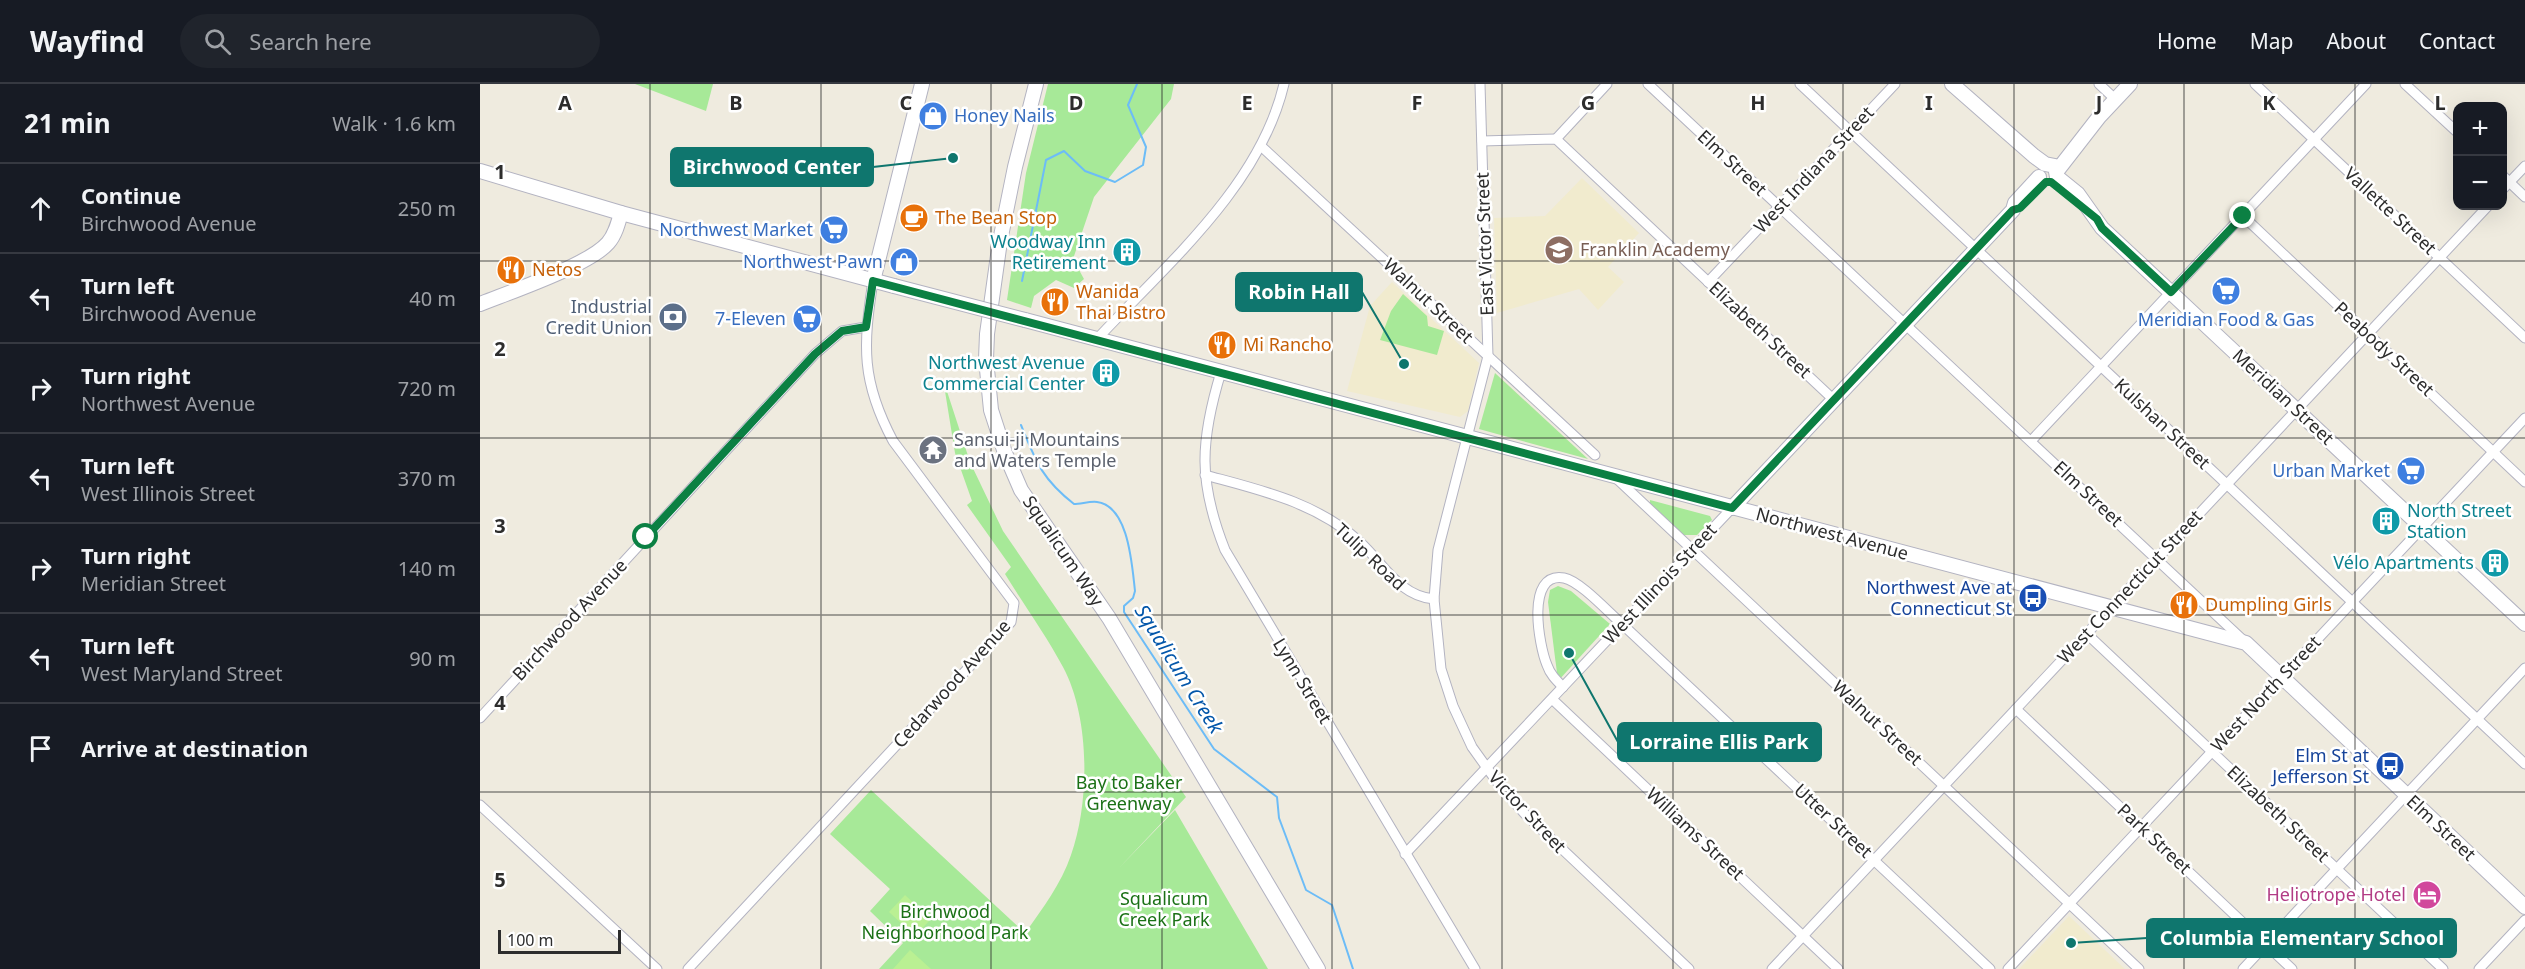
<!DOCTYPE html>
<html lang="en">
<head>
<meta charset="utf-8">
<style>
  :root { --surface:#171b24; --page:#20242c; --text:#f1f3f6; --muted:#9ea1a6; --line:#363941 }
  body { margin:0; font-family:"Noto Sans",sans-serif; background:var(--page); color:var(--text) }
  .controls { position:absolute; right:18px; top:18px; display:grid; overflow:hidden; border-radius:12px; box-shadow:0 6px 24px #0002 }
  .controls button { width:54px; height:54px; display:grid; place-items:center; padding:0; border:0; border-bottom:2px solid var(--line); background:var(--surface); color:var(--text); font:30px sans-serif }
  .scale { position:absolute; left:18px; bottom:15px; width:123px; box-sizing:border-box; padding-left:6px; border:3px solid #2d2d2d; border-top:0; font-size:16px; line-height:21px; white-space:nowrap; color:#2d2d2d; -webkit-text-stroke:4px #fff; paint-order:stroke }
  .stop { position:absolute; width:18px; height:18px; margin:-14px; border:4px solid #0b8043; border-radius:50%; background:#fff }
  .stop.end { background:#0b8043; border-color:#fff; box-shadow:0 2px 6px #0008 }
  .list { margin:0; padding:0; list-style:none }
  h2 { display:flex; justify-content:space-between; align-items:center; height:78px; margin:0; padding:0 24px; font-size:26px }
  h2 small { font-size:20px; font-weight:400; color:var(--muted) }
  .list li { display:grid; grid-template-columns:39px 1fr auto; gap:18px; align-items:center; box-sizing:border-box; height:90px; padding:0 24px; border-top:2px solid var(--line) }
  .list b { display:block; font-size:22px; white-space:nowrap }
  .list p { margin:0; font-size:20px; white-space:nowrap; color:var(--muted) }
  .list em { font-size:20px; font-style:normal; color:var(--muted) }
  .icon { flex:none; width:33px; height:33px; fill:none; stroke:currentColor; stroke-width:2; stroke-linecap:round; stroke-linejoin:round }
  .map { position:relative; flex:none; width:2045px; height:885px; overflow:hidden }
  header { display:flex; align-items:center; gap:36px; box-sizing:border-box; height:84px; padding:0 30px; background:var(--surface); border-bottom:2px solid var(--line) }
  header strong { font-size:28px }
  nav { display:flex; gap:33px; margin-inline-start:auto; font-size:21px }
  .search { width:420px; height:54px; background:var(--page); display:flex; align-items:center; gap:15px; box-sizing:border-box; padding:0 21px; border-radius:33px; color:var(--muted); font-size:22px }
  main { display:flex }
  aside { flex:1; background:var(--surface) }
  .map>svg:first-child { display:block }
</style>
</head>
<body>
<header>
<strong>Wayfind</strong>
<div class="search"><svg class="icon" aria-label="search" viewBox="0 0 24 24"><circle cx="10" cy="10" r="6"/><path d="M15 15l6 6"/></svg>Search here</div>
<nav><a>Home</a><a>Map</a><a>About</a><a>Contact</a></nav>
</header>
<main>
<aside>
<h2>21 min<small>Walk · 1.6 km</small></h2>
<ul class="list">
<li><svg class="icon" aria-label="ahead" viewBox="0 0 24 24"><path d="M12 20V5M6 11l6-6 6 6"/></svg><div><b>Continue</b><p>Birchwood Avenue</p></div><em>250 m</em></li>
<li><svg class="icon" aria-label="left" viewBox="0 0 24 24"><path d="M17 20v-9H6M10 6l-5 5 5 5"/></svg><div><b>Turn left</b><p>Birchwood Avenue</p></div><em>40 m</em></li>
<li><svg class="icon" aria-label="right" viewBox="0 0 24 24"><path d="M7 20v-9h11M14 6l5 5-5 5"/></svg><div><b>Turn right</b><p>Northwest Avenue</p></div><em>720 m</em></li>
<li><svg class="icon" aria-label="left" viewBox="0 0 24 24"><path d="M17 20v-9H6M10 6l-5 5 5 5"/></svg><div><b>Turn left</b><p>West Illinois Street</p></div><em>370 m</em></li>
<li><svg class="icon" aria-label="right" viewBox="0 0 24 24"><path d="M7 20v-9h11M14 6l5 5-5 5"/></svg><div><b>Turn right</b><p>Meridian Street</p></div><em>140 m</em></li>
<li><svg class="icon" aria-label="left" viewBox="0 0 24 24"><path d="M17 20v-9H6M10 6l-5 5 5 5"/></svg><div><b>Turn left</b><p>West Maryland Street</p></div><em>90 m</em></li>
<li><svg class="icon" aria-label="arrive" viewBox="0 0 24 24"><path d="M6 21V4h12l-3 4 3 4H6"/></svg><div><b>Arrive at destination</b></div></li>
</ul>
</aside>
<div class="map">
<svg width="2045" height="885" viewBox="0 0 2045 885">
  <rect width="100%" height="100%" fill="#efebdf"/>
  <g fill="#f1ebce">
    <polygon points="1102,94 1159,149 1128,183 1144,198 1118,226 1099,205 1017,229 1014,134 1065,132"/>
    <polygon points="912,198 999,279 988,327 980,333 867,307 890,222"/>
    <polygon points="1589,832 1645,885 1539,885"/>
  </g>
  <g fill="#a7e998">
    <polygon points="155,0 233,0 226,27"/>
    <polygon points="568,0 694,0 691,15 614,113 593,175 604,195 594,204 576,196 554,212 551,224 527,216 546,89"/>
    <polygon points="923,210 947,232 948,242 964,247 957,271 900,256 911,227"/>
    <polygon points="1015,289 1108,375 999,345"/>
    <path d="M 463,295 L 490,378 L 523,447 L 706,713 L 638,785 L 695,726 L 788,885 L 399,885 L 423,859 L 390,827 L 410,805 L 350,750 L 391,706 L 545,849 C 563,824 581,800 591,771 C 610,718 610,633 583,583 C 566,551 544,521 525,490 L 531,483 L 487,421 L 492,417 L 475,369 Z"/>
    <polygon points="1170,416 1230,432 1232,436 1217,451 1203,451 1170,419"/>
    <polygon points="1078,502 1091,507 1130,540 1078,597 1068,518 1070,506"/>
  </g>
  <g fill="#baf093">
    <polygon points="425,811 451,835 435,852 409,828"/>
    <polygon points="430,866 451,885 413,885"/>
  </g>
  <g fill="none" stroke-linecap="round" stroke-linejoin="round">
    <g stroke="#6cbcf7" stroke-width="2">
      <polyline points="542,197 566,76 584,67 605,87 635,98 663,81 666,63 648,21 657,0"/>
      <path d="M 541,341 C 556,378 562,395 594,420 C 601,420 610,417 617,418 C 649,422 652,482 655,507 L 653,514 L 644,522 L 644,528 L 734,665 L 797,713 L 799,734 L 826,806 L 852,821 L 873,885"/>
    </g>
    <g stroke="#b3b3c1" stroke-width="11">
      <g id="street">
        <polyline points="1000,0 1008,272 958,466 954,515 961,585 973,622 992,663 1020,702 1045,730 1209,885"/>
        <polyline points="1168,0 1764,557"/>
        <polyline points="1320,0 2045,680"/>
        <polyline points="1619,0 1635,15"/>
        <polyline points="1775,0 2045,254"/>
        <polyline points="1925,0 1978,49"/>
        <polyline points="1076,55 1127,0"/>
        <polyline points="1002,57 1076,55 1354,316"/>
        <polyline points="782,63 1115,371"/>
        <polyline points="2022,91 2045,113"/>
        <polyline points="2022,106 2045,82"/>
        <polyline points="1763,132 2045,398"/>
        <polyline points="1228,198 1415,0"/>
        <path d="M 617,255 C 687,180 780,102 804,0"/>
        <path d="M 741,288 C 720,357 718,398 745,466 L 995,885"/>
        <polyline points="1551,357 1886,0"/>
        <path d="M 725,391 C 780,406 836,418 880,458 C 904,480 919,512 954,515"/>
        <polyline points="1136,394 1659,885"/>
        <polyline points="1607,550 1963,885"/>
        <path d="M 1083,603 C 1076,596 1070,590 1067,581 C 1059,562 1045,487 1084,494 C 1100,497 1129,529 1142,540 L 1510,885"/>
        <polyline points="1072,615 1358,885"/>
        <polyline points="1536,625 1812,885"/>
        <polyline points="0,634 335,270 362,247 386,243"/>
        <polyline points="0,721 177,885"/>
        <polyline points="925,770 1252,424"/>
        <path d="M 208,885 L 531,538 L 534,519 L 413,357 C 381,297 383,262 393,197"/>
        <polyline points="1292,885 2008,122"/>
        <polyline points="1528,885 2045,334"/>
        <polyline points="1763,885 2045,584"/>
        <polyline points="1999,885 2045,836"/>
      </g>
    </g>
    <g stroke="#b3b3c1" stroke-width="16">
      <g id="secondary">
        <polyline points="556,0 535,83 520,157 507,250 506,275 511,326 525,369 541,406 629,534 838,885"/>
        <polyline points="1472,0 1554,72 1565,80 1575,82 1577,93"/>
        <polyline points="0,87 141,129 414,202"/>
        <polyline points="1577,87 1619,33 1650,0"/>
        <polyline points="1577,93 1598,110 1622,144 2045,540"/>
        <polyline points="393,197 442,0"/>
        <path d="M 0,220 C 30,208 109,181 128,159 C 135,151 138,140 141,129"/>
        <polyline points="545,236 1766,559 2045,823"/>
        <polyline points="1252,424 1533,126 1535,119 1559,93"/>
      </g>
    </g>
    <use href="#street" stroke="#fff" stroke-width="9"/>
    <use href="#secondary" stroke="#fff" stroke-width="14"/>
    <g stroke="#b3b3c1" stroke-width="16" stroke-linecap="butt">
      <polyline id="secondary-bridge" points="414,202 545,236"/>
    </g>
    <use href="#secondary-bridge" stroke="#fff" stroke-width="14"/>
  </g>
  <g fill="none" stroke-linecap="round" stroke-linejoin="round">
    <polyline stroke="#0b8043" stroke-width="8" points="166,453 335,270 362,247 386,243 393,197 1252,424 1533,126 1540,124 1566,98 1571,98 1617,135 1622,144 1691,208 1763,132"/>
  </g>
  <path fill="none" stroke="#2d2d2d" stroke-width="1.5" stroke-opacity="0.55" d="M 170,0 L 170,885M 341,0 L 341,885M 511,0 L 511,885M 682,0 L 682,885M 852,0 L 852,885M 1022,0 L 1022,885M 1193,0 L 1193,885M 1363,0 L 1363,885M 1534,0 L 1534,885M 1704,0 L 1704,885M 1875,0 L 1875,885M 0,177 L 2045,177M 0,354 L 2045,354M 0,531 L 2045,531M 0,708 L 2045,708"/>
  <defs>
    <g id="shop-disc" transform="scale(1.5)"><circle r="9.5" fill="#3f7fe0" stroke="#fff"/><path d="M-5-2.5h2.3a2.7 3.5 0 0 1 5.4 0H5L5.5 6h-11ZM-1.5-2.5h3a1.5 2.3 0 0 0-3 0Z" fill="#fff"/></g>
    <g id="cafe-disc" transform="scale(1.5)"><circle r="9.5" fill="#e8710a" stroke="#fff"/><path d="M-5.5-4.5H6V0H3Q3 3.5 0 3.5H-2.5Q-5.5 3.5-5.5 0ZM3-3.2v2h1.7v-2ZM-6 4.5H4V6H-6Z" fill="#fff"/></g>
    <g id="supermarket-disc" transform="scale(1.5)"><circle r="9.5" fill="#3f7fe0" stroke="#fff"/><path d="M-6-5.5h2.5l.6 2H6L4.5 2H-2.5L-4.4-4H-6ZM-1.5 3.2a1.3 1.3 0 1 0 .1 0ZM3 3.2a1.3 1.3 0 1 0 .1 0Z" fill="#fff"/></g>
    <g id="school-disc" transform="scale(1.5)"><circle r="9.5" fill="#8d6e63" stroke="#fff"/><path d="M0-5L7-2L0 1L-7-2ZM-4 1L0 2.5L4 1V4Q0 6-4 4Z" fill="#fff"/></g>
    <g id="building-disc" transform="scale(1.5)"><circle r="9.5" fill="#0f9aa8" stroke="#fff"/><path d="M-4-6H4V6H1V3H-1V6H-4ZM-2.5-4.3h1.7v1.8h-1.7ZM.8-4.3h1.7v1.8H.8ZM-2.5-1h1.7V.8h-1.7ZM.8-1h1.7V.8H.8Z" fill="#fff"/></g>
    <g id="restaurant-disc" transform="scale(1.5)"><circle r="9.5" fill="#e8710a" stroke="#fff"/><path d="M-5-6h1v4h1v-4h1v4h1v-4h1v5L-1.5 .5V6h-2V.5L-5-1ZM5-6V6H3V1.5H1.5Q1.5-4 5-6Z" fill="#fff"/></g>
    <g id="bank-disc" transform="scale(1.5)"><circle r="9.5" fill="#5c6f8a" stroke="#fff"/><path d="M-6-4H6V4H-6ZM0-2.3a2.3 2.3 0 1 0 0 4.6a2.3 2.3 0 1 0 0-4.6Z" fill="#fff"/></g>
    <g id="temple-disc" transform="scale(1.5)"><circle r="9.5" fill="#6b7280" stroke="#fff"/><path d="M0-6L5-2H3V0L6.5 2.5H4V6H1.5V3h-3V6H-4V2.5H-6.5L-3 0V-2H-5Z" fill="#fff"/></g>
    <g id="bus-disc" transform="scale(1.5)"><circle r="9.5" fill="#1a4fb4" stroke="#fff"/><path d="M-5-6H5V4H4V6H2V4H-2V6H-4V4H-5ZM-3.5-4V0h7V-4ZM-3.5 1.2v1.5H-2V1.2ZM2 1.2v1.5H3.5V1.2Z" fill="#fff"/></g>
    <g id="hotel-disc" transform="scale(1.5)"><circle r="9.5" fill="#d1479c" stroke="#fff"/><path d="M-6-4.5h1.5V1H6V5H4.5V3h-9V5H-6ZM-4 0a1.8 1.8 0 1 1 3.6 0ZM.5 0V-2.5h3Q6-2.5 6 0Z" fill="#fff"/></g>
  </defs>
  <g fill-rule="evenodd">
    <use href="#shop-disc" x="453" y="32"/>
    <use href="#cafe-disc" x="434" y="134"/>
    <use href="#supermarket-disc" x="354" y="146"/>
    <use href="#school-disc" x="1079" y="166"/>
    <use href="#building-disc" x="647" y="168"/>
    <use href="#shop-disc" x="424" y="178"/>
    <use href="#restaurant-disc" x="31" y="186"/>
    <use href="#supermarket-disc" x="1746" y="207"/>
    <use href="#restaurant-disc" x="575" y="218"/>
    <use href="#bank-disc" x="193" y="233"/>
    <use href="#supermarket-disc" x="327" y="235"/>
    <use href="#restaurant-disc" x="742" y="261"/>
    <use href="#building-disc" x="626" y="289"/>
    <use href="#temple-disc" x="453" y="366"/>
    <use href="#supermarket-disc" x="1931" y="387"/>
    <use href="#building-disc" x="1906" y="437"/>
    <use href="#building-disc" x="2015" y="479"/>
    <use href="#bus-disc" x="1553" y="514"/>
    <use href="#restaurant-disc" x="1704" y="521"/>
    <use href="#bus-disc" x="1910" y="682"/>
    <use href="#hotel-disc" x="1947" y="811"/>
  </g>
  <g text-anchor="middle" stroke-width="5" stroke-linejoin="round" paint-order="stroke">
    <g font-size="18" fill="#366cbe" stroke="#fff" text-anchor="end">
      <text x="474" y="38" text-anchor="start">Honey Nails</text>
      <text x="333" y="152">Northwest Market</text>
      <text x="403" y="184">Northwest Pawn</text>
      <text x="306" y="241">7-Eleven</text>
      <text x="1746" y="242" text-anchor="middle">Meridian Food &amp; Gas</text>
      <text x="1910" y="393">Urban Market</text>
    </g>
    <g font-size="18" fill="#2d2d2d" stroke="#fff">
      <text transform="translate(1252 79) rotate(43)" y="6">Elm Street</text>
      <text transform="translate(1334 86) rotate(-47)" y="6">West Indiana Street</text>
      <text transform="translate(1910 127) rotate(43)" y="6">Vallette Street</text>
      <text transform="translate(1005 160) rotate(-92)" y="6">East Victor Street</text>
      <text transform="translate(948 217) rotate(43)" y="6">Walnut Street</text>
      <text transform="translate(1280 246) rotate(43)" y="6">Elizabeth Street</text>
      <text transform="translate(1904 265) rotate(43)" y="6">Peabody Street</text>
      <text transform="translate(1803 313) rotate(43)" y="6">Meridian Street</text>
      <text transform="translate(1682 340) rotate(43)" y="6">Kulshan Street</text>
      <text transform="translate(1608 410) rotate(43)" y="6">Elm Street</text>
      <text transform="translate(1352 450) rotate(15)" y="6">Northwest Avenue</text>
      <text transform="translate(583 467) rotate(56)" y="6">Squalicum Way</text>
      <text transform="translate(890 473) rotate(43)" y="6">Tulip Road</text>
      <text transform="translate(1180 500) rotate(-47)" y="6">West Illinois Street</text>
      <text transform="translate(1650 503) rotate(-47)" y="6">West Connecticut Street</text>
      <text transform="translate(90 536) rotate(-47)" y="6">Birchwood Avenue</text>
      <text transform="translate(822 597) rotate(59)" y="6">Lynn Street</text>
      <text transform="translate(472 600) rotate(-48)" y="6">Cedarwood Avenue</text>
      <text transform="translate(1786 610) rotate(-47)" y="6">West North Street</text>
      <text transform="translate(1397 639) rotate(43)" y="6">Walnut Street</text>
      <text transform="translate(1047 728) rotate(47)" y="6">Victor Street</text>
      <text transform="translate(1798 730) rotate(43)" y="6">Elizabeth Street</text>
      <text transform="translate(1353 737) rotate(43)" y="6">Utter Street</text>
      <text transform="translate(1961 744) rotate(43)" y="6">Elm Street</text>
      <text transform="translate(1215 750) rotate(43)" y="6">Williams Street</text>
      <text transform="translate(1674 755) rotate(43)" y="6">Park Street</text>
    </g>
    <g font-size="18" fill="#c56008" stroke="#fff" text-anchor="start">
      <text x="455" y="140">The Bean Stop</text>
      <text x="52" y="192">Netos</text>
      <text x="596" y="214">Wanida<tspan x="596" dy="21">Thai Bistro</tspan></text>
      <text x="763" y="267">Mi Rancho</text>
      <text x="1725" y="527">Dumpling Girls</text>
    </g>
    <g font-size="18" fill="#0d838f" stroke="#fff" text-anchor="end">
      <text x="626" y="164">Woodway Inn<tspan x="626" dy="21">Retirement</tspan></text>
      <text x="605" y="285">Northwest Avenue<tspan x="605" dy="21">Commercial Center</tspan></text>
      <text x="1927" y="433" text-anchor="start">North Street<tspan x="1927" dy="21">Station</tspan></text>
      <text x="1994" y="485">Vélo Apartments</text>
    </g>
    <g font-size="18" fill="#785e54" stroke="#fff" text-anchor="start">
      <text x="1100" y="172">Franklin Academy</text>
    </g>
    <g font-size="18" fill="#4e5e75" stroke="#fff" text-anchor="end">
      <text x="172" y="229">Industrial<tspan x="172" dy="21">Credit Union</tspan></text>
    </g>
    <g font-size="18" fill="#5b616d" stroke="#fff" text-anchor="start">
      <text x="474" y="362">Sansui-ji Mountains<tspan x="474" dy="21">and Waters Temple</tspan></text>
    </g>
    <g font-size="18" fill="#164399" stroke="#fff" text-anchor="end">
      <text x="1532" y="510">Northwest Ave at<tspan x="1532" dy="21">Connecticut St</tspan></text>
      <text x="1889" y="678">Elm St at<tspan x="1889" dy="21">Jefferson St</tspan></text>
    </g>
    <g font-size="18" fill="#1b7116" stroke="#fff">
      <text x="649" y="705">Bay to Baker<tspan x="649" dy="21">Greenway</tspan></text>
      <text x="684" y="821">Squalicum<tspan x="684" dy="21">Creek Park</tspan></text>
      <text x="465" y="834">Birchwood<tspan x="465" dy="21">Neighborhood Park</tspan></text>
    </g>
    <g font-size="18" fill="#b23c85" stroke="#fff" text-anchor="end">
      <text x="1926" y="817">Heliotrope Hotel</text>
    </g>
    <g font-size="20" font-style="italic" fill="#0457aa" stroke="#fff">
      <text transform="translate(699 585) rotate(58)" y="7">Squalicum Creek</text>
    </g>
  </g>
  <g font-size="20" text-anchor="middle" font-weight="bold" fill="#2d2d2d" stroke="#fff" stroke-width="5" stroke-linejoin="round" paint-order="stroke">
    <text x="85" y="26">A</text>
    <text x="256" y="26">B</text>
    <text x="426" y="26">C</text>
    <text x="596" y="26">D</text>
    <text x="767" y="26">E</text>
    <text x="937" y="26">F</text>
    <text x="1108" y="26">G</text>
    <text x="1278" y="26">H</text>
    <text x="1449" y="26">I</text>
    <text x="1619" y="26">J</text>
    <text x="1789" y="26">K</text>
    <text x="1960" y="26">L</text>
    <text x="20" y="95">1</text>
    <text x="20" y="272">2</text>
    <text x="20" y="449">3</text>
    <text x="20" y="626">4</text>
    <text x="20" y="803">5</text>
  </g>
  <path fill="none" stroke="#0f766e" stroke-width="2" d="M473 74L393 83M924 280L882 208M1089 569L1138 658M1591 859L1667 854"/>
  <g fill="#0f766e" stroke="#fff" stroke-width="2">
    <circle cx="473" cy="74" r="6"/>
    <circle cx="924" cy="280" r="6"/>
    <circle cx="1089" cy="569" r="6"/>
    <circle cx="1591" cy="859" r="6"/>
  </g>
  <g fill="#0f766e" stroke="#0f766e" stroke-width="2">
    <rect x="191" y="64" width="202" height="38" rx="6"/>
    <rect x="756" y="189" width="126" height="38" rx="6"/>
    <rect x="1138" y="639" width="203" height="38" rx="6"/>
    <rect x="1667" y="835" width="309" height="38" rx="6"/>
  </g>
  <g font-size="20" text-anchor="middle" font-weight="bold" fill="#fff">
    <text x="292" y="90">Birchwood Center</text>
    <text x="819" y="215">Robin Hall</text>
    <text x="1239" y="665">Lorraine Ellis Park</text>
    <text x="1822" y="861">Columbia Elementary School</text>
  </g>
</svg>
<div class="controls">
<button>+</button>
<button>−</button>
</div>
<div class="scale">100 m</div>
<div class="stop" style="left:166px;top:453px"></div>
<div class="stop end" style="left:1763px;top:132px"></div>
</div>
</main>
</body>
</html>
